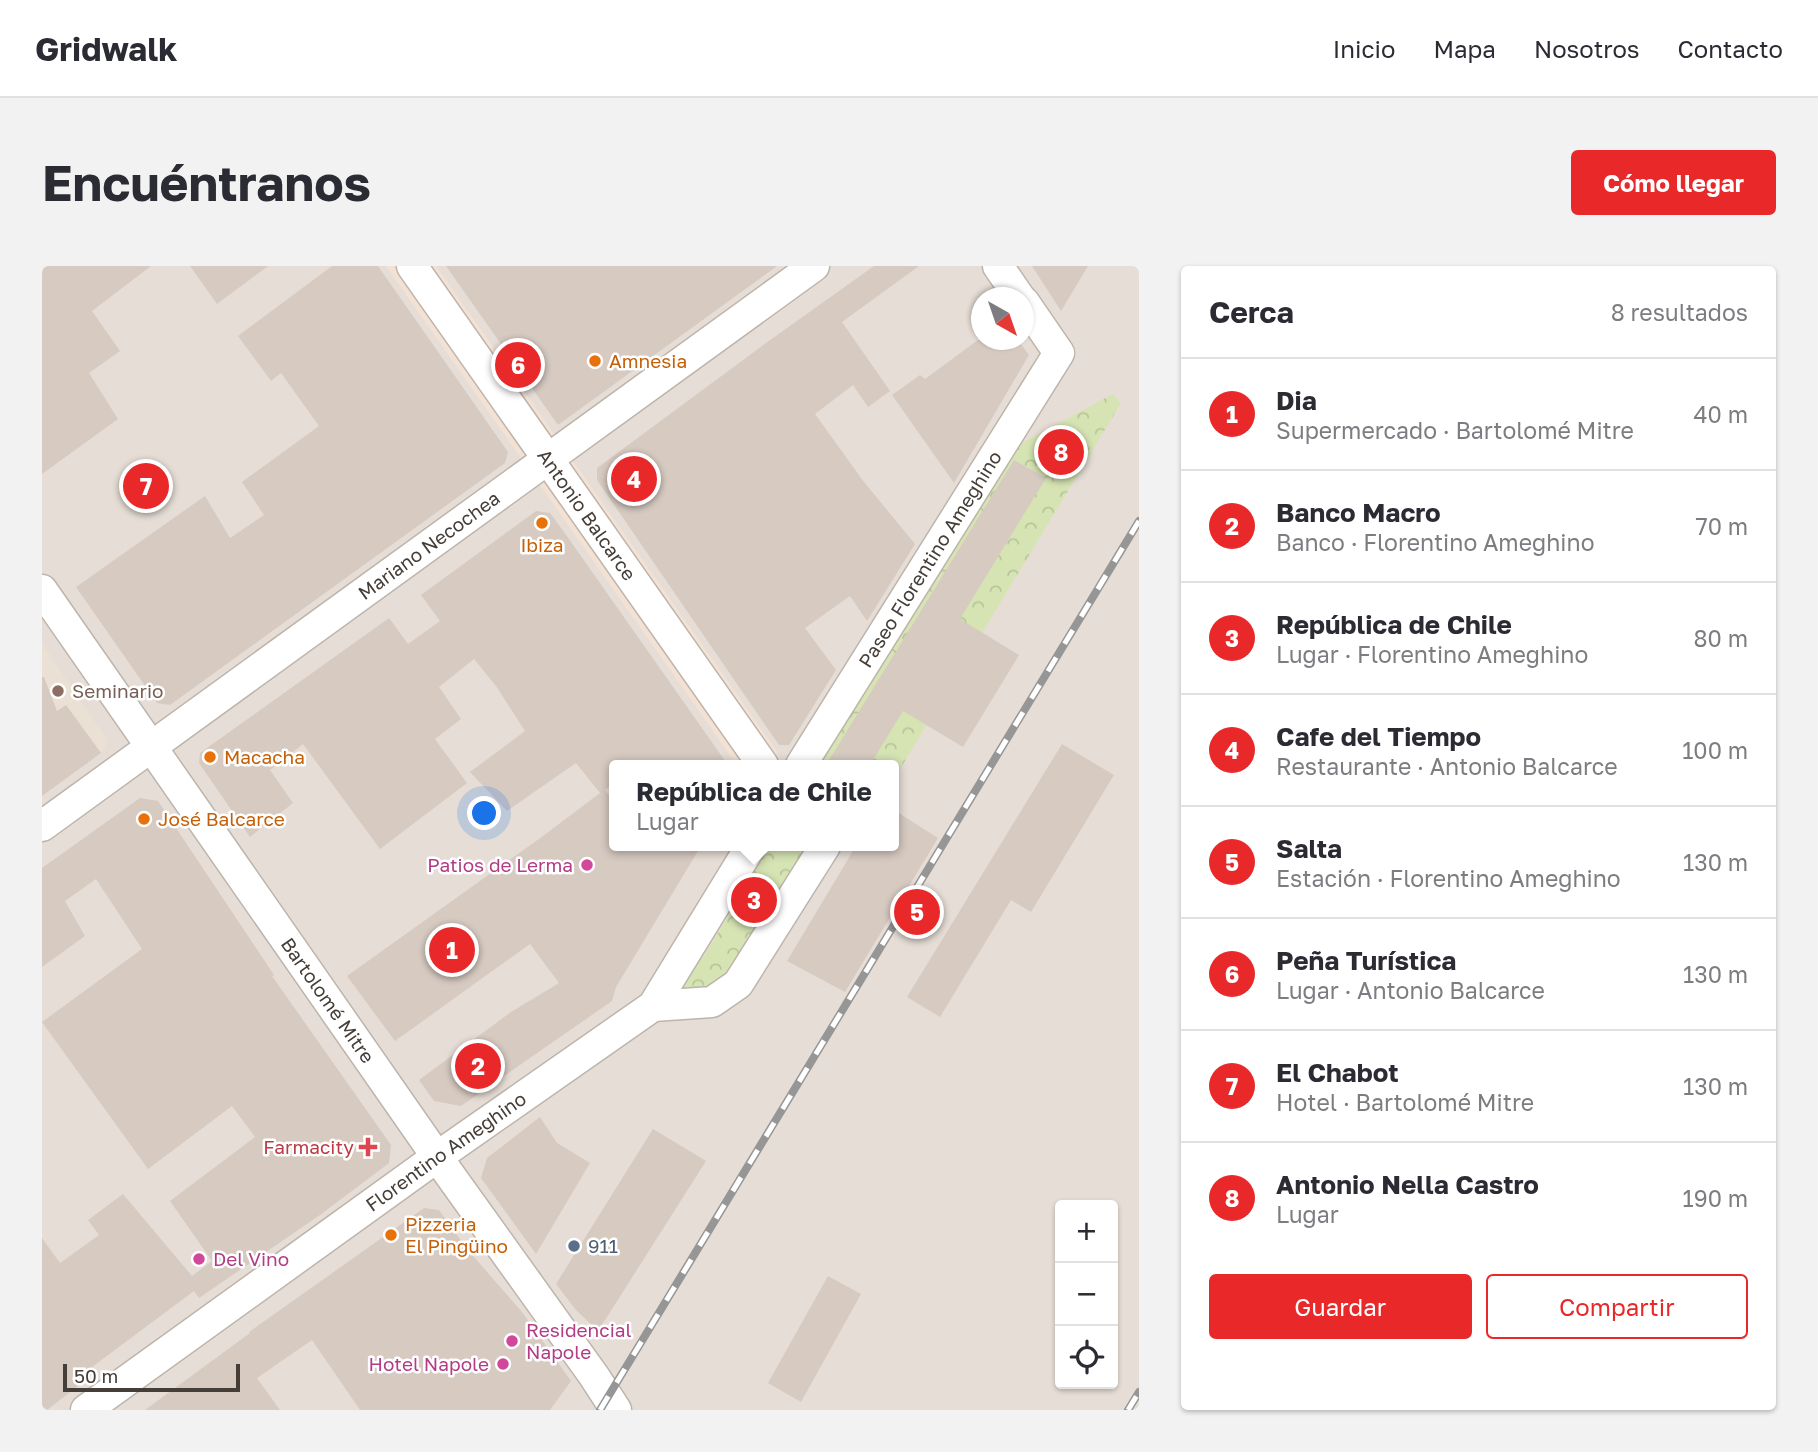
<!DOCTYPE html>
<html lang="es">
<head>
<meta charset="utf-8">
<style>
  :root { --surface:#fff; --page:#f2f2f3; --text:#2b2b33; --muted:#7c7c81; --line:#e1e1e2; --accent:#e92829 }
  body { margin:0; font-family:"Golos Text",sans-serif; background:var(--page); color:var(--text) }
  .controls { position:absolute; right:21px; bottom:21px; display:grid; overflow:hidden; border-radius:7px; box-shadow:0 2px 5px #0004 }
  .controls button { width:63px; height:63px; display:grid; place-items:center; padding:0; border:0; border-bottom:2px solid var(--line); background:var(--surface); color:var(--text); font:35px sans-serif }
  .compass { position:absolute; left:929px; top:21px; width:63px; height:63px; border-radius:50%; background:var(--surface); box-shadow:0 2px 5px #0004; rotate:140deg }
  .scale { position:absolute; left:21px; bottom:18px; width:177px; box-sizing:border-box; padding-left:7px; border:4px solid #453d37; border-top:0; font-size:19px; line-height:24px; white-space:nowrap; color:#453d37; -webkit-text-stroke:5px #fff; paint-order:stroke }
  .you { position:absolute; left:443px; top:548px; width:24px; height:24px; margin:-18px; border:5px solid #fff; border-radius:50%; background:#1a73e8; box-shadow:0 0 0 10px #1a73e833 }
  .badge { display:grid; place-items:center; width:46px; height:46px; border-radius:50%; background:var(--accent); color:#fff; font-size:23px; font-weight:700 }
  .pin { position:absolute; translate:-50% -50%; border:4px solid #fff; box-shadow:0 2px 7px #0006 }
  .popup { position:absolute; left:567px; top:494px; width:290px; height:91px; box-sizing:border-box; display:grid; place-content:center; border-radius:7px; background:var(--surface); filter:drop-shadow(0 2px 5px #0005); font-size:23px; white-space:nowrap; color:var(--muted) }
  .popup b { font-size:26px; color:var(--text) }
  .popup::after { content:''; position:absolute; left:50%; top:100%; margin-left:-14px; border:14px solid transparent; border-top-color:var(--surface) }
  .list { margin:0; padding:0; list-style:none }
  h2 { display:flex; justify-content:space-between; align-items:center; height:91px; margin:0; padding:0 28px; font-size:30px }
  h2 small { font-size:23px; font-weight:400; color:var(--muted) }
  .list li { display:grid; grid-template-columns:46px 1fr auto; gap:21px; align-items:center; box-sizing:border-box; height:112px; padding:0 28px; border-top:2px solid var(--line) }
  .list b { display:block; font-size:26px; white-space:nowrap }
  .list p { margin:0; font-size:23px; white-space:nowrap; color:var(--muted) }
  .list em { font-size:23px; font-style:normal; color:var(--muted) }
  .actions { display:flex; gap:14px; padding:21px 28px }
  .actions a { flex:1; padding:16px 0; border:2px solid var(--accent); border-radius:7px; text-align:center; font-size:24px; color:var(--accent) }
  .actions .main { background:var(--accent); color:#fff }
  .icon { flex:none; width:38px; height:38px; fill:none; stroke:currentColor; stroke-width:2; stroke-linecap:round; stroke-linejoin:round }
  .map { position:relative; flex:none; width:1097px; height:1144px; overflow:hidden; border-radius:7px }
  header { display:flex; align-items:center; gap:42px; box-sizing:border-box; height:98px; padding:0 35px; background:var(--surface); border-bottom:2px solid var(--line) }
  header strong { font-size:33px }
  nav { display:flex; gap:38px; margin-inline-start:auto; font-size:24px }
  .intro { display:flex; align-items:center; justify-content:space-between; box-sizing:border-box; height:168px; padding:0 42px }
  h1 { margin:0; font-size:49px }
  .button { padding:18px 32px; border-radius:7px; background:var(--accent); color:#fff; font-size:24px; font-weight:700 }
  main { display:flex; gap:42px; padding:0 42px }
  aside { flex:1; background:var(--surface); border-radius:7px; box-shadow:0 2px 5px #0004 }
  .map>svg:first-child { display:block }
</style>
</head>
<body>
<header>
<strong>Gridwalk</strong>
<nav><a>Inicio</a><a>Mapa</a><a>Nosotros</a><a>Contacto</a></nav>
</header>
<div class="intro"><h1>Encuéntranos</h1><a class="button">Cómo llegar</a></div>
<main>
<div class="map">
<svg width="1097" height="1144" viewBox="0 0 1097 1144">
  <defs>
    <pattern id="forest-crowns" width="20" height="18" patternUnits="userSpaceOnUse" patternTransform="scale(1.75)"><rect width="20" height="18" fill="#d6e4b3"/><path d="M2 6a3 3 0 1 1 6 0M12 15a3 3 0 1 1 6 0" fill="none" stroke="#b9c49b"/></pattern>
  </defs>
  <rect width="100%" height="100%" fill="#f2ede8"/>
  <path fill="#e6ded6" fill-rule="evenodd" d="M 0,0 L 1097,0 L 1097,1144 L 0,1144 ZM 940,32 L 982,32 L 982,74 L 940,74 ZM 572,499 L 852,499 L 852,580 L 572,580 ZM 1018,939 L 1071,939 L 1071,1118 L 1018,1118 Z"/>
  <polygon fill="#f3e1d4" points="344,0 394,0 736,487 718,499 695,499"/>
  <polygon fill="#eae0d3" points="0,377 65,474 63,483 0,530"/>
  <g fill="url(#forest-crowns)">
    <polygon points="1071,128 1079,137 852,513 852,499 777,499 776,490 976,179"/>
    <polygon points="718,580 767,580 686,712 672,724 639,727 637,711 647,696 661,692 689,645 687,631"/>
  </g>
  <g fill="#d6cac1">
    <polygon points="0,0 109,0 50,45 78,85 47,107 76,153 0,208"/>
    <polygon points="148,0 226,0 175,38"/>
    <polygon points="290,0 336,0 466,186 463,197 128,439 115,437 34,321 163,230 188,272 222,249 200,216 277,160 239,107 229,115 196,70"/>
    <polygon points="404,0 735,0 516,159"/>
    <polygon points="832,0 877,0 800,56 848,125 826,141 811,119 773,148 822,216 873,278 825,355 808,330 763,362 794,404 747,479 737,479 555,214 555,202 724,77"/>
    <polygon points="990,0 1046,0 1019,45"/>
    <polygon points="936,74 976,74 987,89 912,217 850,129 878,109 883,113"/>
    <polygon points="972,194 1004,212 918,353 977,389 921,481 861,445 828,499 784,499"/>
    <polygon points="494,245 508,247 522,266 686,499 572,499 572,517 563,524 572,536 572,580 659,580 574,721 570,735 419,840 392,835 377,814 469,746 517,717 488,678 353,775 305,710 501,570 558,527 534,497 465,545 428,506 483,465 454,420 432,393 397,421 419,453 393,473 425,517 338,583 261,478 228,504 251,537 208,571 157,497 158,487 347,352 366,378 398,355 379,329"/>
    <polygon points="0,411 2,411 15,445 24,439 59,487 0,530"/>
    <polygon points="1020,478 1072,509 989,646 969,634 898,751 865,731"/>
    <polygon points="98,532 116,535 232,709 230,710 349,879 347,897 278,949 157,1032 152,1025 50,1101 54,1106 5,1144 0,1144 0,972 18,997 57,969 46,954 81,928 150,1010 170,995 128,935 213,871 190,840 106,903 0,756 100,683 54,613 23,635 43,670 0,701 0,602"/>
    <polygon points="852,544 896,572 803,726 745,695 814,580 852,580"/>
    <polygon points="498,851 515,877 548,897 494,988 439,912 445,892"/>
    <polygon points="611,863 664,895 556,1065 534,1044 514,1018"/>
    <polygon points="382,942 397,944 425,983 480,1046 529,1115 508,1144 318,1144 270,1074 215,1112 238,1144 103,1144 208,1067 207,1066"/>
    <polygon points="786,1010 819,1028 759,1136 726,1117"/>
  </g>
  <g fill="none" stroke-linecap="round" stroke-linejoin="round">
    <g stroke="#bdb4ab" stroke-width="33">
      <g id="minor">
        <path id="s1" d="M 370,0 L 721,499"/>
        <polyline points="956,0 978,32"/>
        <path id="s2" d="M 0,324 L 395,891 L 552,1110 L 574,1144"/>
        <path id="s3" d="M 759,499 L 1017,87 L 982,36"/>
        <path id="s4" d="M 0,560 L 772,0"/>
        <polyline points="611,740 670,736 696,718 783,580"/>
        <path id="s5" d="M 44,1144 L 395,891 L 611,740 L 709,580"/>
      </g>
    </g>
    <use href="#minor" stroke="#fff" stroke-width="30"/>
    <g stroke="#969696" stroke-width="8">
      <g id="rail">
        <polyline points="558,1144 1097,255"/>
        <polyline points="1086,1144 1097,1126"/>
      </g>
    </g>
    <use href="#rail" stroke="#fff" stroke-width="5" stroke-dasharray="16" stroke-linecap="butt"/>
  </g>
  <g fill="#e8710a" stroke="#fff" stroke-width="2.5">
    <circle cx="553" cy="95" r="7"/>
    <circle cx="500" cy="257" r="7"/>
    <circle cx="168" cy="491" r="7"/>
    <circle cx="102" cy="553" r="7"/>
    <circle cx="349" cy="969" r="7"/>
  </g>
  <circle fill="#8d6e63" stroke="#fff" stroke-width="2.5" cx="16" cy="425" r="7"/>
  <g fill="#d1479c" stroke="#fff" stroke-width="2.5">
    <circle cx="545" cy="599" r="7"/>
    <circle cx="157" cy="993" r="7"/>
    <circle cx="470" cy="1075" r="7"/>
    <circle cx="461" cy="1098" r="7"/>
  </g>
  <path fill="#e0444e" stroke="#fff" stroke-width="2.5" d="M322.5 870.5h7v7h7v7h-7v7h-7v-7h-7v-7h7z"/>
  <circle fill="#5c6f8a" stroke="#fff" stroke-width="2.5" cx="532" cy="980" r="7"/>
  <g text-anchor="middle" stroke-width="5" stroke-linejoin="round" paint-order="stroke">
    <g font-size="19" fill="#c56008" stroke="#fff" text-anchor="start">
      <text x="567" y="102">Amnesia</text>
      <text x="500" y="286" text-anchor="middle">Ibiza</text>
      <text x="182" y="498">Macacha</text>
      <text x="116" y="560">José Balcarce</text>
      <text x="363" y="965">Pizzeria<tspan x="363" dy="22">El Pingüino</tspan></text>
    </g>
    <g font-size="19" fill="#453d37" stroke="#fff">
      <text dy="7" stroke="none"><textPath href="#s1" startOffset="304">Antonio Balcarce</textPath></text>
      <text dy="7" stroke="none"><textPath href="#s4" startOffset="478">Mariano Necochea</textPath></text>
      <text dy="7" stroke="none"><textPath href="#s3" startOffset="243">Paseo Florentino Ameghino</textPath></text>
      <text dy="7" stroke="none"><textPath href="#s2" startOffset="500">Bartolomé Mitre</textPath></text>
      <text dy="7" stroke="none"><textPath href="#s5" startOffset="443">Florentino Ameghino</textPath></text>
    </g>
    <g font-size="19" fill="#785e54" stroke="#fff" text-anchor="start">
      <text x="30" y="432">Seminario</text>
    </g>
    <g font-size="19" fill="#b23c85" stroke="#fff" text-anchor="end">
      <text x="531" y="606">Patios de Lerma</text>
      <text x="171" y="1000" text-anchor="start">Del Vino</text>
      <text x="484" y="1071" text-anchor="start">Residencial<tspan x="484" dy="22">Napole</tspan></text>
      <text x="447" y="1105">Hotel Napole</text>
    </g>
    <g font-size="19" fill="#be3a42" stroke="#fff" text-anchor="end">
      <text x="312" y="888">Farmacity</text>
    </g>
    <g font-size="19" fill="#4e5e75" stroke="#fff" text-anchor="start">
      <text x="546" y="987">911</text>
    </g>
  </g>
</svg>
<div class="controls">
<button>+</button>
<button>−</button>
<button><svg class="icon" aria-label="locate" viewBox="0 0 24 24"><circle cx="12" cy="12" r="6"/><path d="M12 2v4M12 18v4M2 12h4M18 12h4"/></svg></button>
</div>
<svg class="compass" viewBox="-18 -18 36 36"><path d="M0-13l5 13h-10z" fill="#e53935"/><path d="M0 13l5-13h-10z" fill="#7c7c81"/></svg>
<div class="scale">50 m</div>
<div class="you"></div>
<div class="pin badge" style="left:410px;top:684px">1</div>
<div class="pin badge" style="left:436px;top:800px">2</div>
<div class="pin badge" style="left:712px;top:634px">3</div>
<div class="popup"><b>República de Chile</b>Lugar</div>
<div class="pin badge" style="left:592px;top:213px">4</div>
<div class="pin badge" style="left:875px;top:646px">5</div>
<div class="pin badge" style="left:476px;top:99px">6</div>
<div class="pin badge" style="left:104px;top:220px">7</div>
<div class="pin badge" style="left:1019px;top:186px">8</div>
</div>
<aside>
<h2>Cerca<small>8 resultados</small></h2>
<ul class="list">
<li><span class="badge">1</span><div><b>Dia</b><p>Supermercado · Bartolomé Mitre</p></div><em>40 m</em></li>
<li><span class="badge">2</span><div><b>Banco Macro</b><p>Banco · Florentino Ameghino</p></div><em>70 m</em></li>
<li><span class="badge">3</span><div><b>República de Chile</b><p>Lugar · Florentino Ameghino</p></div><em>80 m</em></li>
<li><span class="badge">4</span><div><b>Cafe del Tiempo</b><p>Restaurante · Antonio Balcarce</p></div><em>100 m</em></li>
<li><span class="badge">5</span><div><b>Salta</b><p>Estación · Florentino Ameghino</p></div><em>130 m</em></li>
<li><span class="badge">6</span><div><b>Peña Turística</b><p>Lugar · Antonio Balcarce</p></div><em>130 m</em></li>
<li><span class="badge">7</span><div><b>El Chabot</b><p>Hotel · Bartolomé Mitre</p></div><em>130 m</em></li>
<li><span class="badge">8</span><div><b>Antonio Nella Castro</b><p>Lugar</p></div><em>190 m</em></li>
</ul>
<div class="actions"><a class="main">Guardar</a><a>Compartir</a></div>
</aside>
</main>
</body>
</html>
